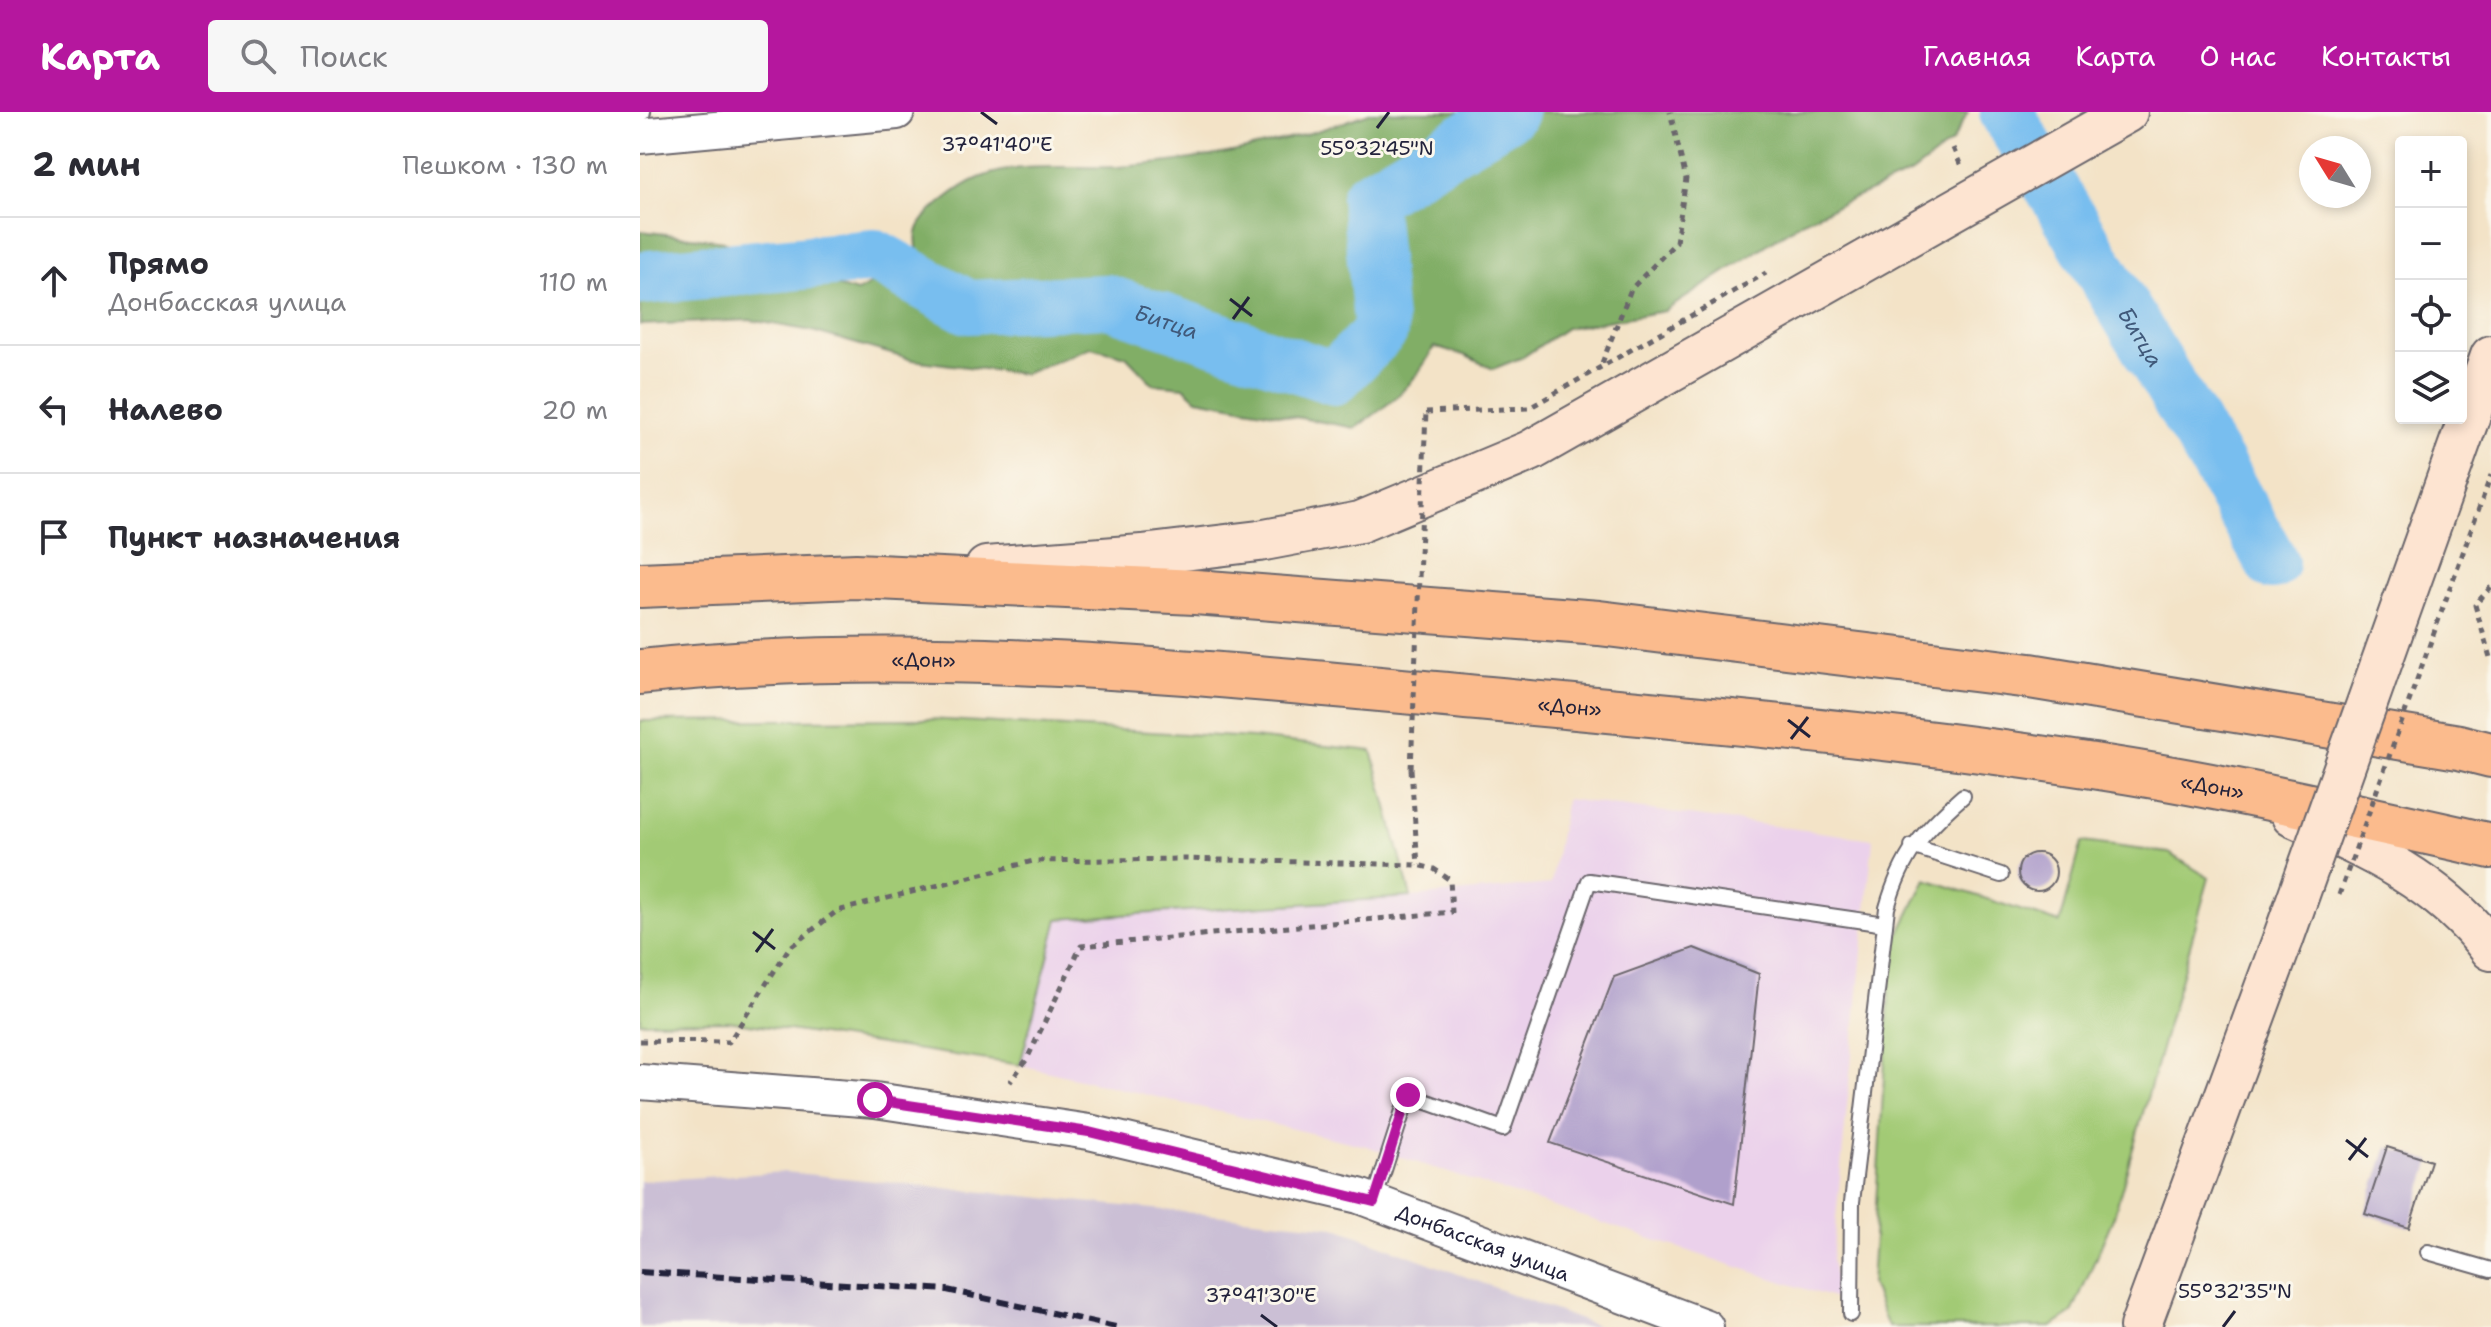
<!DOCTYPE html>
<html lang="ru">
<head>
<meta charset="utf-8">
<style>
  :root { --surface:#fff; --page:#f7f7f7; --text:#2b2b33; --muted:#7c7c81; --line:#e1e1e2; --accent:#b5179e }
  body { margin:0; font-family:"Shantell Sans",sans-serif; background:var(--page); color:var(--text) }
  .controls { position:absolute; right:24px; top:24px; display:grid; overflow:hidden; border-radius:8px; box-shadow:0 4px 12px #0003 }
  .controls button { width:72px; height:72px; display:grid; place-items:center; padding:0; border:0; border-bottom:2px solid var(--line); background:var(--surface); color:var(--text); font:40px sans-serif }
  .compass { position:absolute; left:1659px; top:24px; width:72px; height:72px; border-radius:50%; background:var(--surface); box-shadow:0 4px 12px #0003; rotate:307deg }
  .stop { position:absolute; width:24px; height:24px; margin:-18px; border:6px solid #b5179e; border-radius:50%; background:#fff }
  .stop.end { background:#b5179e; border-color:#fff; box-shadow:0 2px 8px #0008 }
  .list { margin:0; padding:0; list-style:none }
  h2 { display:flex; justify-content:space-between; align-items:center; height:104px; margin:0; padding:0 32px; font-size:34px }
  h2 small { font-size:26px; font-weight:400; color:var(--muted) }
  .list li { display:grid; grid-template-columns:52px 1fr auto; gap:24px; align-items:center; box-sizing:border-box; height:128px; padding:0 32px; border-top:2px solid var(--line) }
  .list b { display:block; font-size:30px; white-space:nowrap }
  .list p { margin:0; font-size:26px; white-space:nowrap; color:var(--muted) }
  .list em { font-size:26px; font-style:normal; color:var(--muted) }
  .icon { flex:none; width:44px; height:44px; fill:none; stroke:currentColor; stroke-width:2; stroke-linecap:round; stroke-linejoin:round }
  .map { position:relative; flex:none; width:1851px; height:1215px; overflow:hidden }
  header { display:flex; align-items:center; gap:48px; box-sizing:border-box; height:112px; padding:0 40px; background:var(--accent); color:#fff }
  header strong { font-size:38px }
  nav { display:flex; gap:44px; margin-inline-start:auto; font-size:28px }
  .search { width:560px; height:72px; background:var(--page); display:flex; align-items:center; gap:20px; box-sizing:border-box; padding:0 28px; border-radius:8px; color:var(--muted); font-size:30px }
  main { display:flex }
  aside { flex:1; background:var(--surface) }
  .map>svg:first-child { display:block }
</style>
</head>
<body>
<header>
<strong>Карта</strong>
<div class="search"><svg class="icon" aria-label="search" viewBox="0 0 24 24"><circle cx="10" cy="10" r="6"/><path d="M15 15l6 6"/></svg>Поиск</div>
<nav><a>Главная</a><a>Карта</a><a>О нас</a><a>Контакты</a></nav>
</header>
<main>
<aside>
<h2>2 мин<small>Пешком · 130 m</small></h2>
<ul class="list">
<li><svg class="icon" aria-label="ahead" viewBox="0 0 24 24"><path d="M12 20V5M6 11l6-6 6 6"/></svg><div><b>Прямо</b><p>Донбасская улица</p></div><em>110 m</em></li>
<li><svg class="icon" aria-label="left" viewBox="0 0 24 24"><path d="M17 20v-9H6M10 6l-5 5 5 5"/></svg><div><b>Налево</b></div><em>20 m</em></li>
<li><svg class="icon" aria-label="arrive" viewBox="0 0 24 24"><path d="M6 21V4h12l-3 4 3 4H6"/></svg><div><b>Пункт назначения</b></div></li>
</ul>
</aside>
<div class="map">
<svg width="1851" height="1215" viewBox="0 0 1851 1215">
  <rect width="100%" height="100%" fill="#fbf7ec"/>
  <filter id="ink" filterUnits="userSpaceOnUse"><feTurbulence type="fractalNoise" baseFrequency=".0125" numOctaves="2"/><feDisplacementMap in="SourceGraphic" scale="16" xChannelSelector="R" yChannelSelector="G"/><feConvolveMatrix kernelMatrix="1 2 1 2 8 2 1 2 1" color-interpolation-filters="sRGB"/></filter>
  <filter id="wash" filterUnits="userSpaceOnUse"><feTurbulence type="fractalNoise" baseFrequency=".006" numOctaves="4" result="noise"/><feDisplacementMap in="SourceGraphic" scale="32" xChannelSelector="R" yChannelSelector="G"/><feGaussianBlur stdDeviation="1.8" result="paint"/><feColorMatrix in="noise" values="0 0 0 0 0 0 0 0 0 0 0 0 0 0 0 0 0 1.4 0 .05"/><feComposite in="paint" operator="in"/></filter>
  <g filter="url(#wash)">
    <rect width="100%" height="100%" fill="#f3e3c7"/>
    <polygon fill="#ebd1eb" points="926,687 1233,727 1192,1147 1199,1188 726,1034 380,953 418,807 771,785 911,772"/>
    <polygon fill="#cbbfd5" points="145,1060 694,1115 959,1215 0,1215 0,1069"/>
    <g fill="#a2ca75" stroke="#627658" stroke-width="2">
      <polygon points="288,607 613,626 732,639 771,785 418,807 380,953 89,909 0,910 0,609"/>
      <polygon points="1442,730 1529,741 1569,766 1474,1104 1432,1201 1411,1215 1248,1215 1231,1172 1252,837 1286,767 1420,811"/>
    </g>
    <path fill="#81ae66" stroke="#526850" stroke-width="2" d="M 732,0 L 1328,0 L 1312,30 L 1272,61 L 1163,109 L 1025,199 L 926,216 L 883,245 L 853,257 L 824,243 L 794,235 C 773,275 752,291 715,316 L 557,287 L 544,275 L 513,272 L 486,244 L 451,235 L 383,262 L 272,248 L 172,219 L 110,208 L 0,213 L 0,119 L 84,129 L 127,154 L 217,180 L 278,145 C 278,138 275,128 277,121 C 280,102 322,73 339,66 C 377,49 437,57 478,55 C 565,49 651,31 732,0 Z"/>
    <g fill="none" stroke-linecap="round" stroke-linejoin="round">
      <g stroke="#78beef" stroke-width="54">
        <path id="s1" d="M 1366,0 L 1580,357 L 1632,451"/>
        <path id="s2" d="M 0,166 L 235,144 L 328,195 L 466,189 L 694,266 L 741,219 L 728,86 L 871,0"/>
      </g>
    </g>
    <g id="blocks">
      <g fill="#b0a0cc">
        <circle cx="1397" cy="760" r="19"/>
        <polygon points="1054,836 1119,862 1094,1092 910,1031 974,865"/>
        <polygon points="1747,1035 1791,1049 1769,1116 1725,1102"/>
      </g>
    </g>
  </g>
  <g filter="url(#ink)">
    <use href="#blocks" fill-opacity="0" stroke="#6b666c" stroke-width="2"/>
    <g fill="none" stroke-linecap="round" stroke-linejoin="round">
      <g stroke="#6b666c" stroke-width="18">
        <g id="service">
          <polyline points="0,1 3,0"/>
          <polyline points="1272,734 1361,763"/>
          <polyline points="734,1089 768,983 863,1017 949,769 1245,812"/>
          <polyline points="1788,1140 1851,1158"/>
          <path d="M 1211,1202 L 1212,1090 L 1247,796 C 1262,743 1282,720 1323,684"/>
        </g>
      </g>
      <g stroke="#6b666c" stroke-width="38">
        <g id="tertiary">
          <polyline points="0,24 257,0"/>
          <path id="s3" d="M 0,970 L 235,988 L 449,1020 L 719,1084 L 1066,1215"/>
        </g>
      </g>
      <g stroke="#6b666c" stroke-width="44">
        <g id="secondary">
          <polyline points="1827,311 1851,244"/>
          <polyline points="346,455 502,443 619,429 720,410 890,339 1487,0"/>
          <path d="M 1652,704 C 1727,737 1801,770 1851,838"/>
          <polyline points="1500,1215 1643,827"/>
        </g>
      </g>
      <g stroke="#6b666c" stroke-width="48">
        <g id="motorway">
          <polyline points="0,473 216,464 555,480 959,511 1390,564 1819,635 1851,643"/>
          <path id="s4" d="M 0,560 C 264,531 532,558 795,582 C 1037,605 1281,624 1521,665 C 1631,684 1741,710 1851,734"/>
        </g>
      </g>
      <g stroke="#6b666c" stroke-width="5" stroke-dasharray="6 6" stroke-linecap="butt">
        <polyline points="1313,36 1321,54"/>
        <polyline points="962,251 991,177 1036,130 1046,67 1030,0"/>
        <polyline points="786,300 889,296 1126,161"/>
        <polyline points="1851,475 1835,493 1851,549"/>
        <polyline points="771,657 778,753"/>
        <polyline points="0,929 89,930 149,836 197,799 393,749 543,747 778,753 794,757 810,768 812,800 441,834 387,947 370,970"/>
      </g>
      <use href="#service" stroke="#fff" stroke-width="14"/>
      <use href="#tertiary" stroke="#fff" stroke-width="34"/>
      <use href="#secondary" stroke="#fde4d1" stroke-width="40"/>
      <use href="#motorway" stroke="#fbbb8d" stroke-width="44"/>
      <polyline stroke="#22223b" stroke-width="6" stroke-dasharray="12 6" stroke-linecap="butt" points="0,1160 307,1178 476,1215"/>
      <g stroke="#6b666c" stroke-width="44" stroke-linecap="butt">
        <polyline id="secondary-bridge" points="1643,827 1827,311"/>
      </g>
      <g stroke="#6b666c" stroke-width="5" stroke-dasharray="6 6" stroke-linecap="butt">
        <polyline points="771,657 786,300"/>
        <polyline points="1699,783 1851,363"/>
      </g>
      <use href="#secondary-bridge" stroke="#fde4d1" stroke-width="40"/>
    </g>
  </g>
  <g fill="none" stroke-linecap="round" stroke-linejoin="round" filter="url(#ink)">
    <polyline stroke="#b5179e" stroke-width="10" points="235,988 449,1020 734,1090 768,983"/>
  </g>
  <path fill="none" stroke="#22223b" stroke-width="3" d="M 341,0 L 357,12M 737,16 L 749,0M 590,187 L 612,204M 593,207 L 609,185M 1148,608 L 1170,625M 1151,627 L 1168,605M 113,820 L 135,837M 116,840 L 133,817M 1706,1028 L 1728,1045M 1709,1048 L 1726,1026M 621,1203 L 637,1215M 1583,1215 L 1595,1199"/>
  <g text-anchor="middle" stroke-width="6" stroke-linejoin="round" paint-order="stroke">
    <g font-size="20" fill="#22223b" stroke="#fbf7ec">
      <text dy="7" stroke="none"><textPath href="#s4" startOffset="284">«Дон»</textPath></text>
      <text dy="7" stroke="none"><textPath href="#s4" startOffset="932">«Дон»</textPath></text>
      <text dy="7" stroke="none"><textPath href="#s4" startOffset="1580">«Дон»</textPath></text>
      <text dy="7" stroke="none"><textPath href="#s3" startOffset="862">Донбасская улица</textPath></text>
    </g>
    <g font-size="22" font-style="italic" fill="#40597a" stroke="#fbf7ec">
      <text dy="8" stroke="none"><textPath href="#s2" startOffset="544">Битца</textPath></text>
      <text dy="8" stroke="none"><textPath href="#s1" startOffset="262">Битца</textPath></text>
    </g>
  </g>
  <g font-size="20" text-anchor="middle" fill="#22223b" stroke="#fbf7ec" stroke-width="6" stroke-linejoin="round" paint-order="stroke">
    <text x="357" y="39">37°41'40"E</text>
    <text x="737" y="43">55°32'45"N</text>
    <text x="1595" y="1186">55°32'35"N</text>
    <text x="621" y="1190">37°41'30"E</text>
  </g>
</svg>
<div class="controls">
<button>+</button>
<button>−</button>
<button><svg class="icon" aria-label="locate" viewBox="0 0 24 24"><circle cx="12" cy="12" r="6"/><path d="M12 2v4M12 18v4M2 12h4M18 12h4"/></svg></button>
<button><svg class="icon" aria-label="layers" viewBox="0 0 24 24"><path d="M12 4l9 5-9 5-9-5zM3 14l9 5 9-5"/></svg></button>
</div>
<svg class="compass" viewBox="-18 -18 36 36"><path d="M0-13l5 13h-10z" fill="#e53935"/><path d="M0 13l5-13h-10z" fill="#7c7c81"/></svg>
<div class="stop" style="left:235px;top:988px"></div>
<div class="stop end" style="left:768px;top:983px"></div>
</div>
</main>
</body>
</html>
